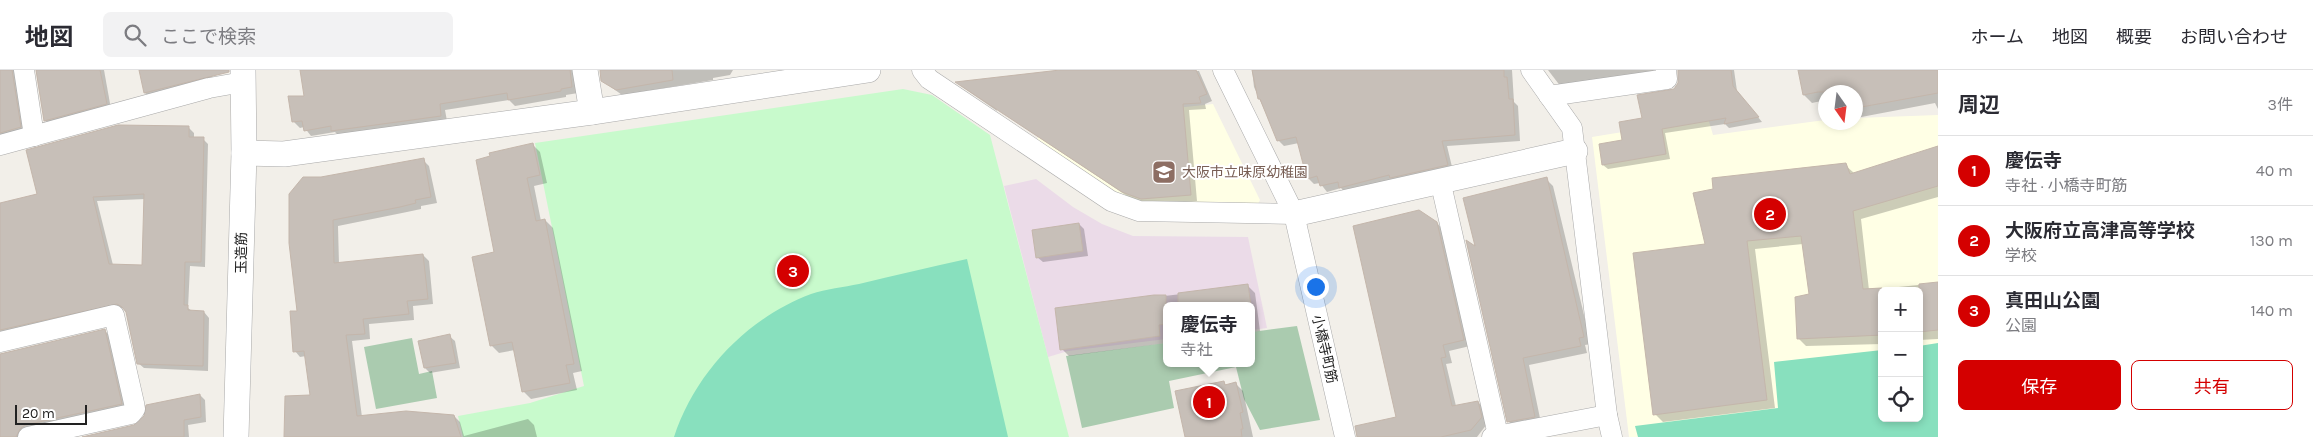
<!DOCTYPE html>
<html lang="ja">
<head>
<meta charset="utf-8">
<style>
  :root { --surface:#fff; --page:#f2f2f3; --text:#2b2b33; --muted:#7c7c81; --line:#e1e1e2; --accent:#d40000 }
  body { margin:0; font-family:Karla,"Noto Sans JP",sans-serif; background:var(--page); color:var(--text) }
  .controls { position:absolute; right:15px; bottom:15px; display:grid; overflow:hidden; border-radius:8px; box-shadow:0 2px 8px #0003 }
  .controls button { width:45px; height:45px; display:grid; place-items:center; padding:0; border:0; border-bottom:1px solid var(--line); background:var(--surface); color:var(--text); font:25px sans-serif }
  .compass { position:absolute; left:1818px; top:15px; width:45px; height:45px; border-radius:50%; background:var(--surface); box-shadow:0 2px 8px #0003; rotate:166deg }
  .scale { position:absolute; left:15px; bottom:12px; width:72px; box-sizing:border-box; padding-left:5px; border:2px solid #222; border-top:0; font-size:14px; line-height:18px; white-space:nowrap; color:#222; -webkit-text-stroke:4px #fff; paint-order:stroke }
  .you { position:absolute; left:1315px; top:216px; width:18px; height:18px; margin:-12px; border:4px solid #fff; border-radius:50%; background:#1a73e8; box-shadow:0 0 0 8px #1a73e833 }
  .badge { display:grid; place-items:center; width:32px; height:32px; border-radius:50%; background:var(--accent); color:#fff; font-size:16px; font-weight:700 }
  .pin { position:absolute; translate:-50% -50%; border:2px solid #fff; box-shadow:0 1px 5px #0006 }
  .popup { position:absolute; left:1163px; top:232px; width:92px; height:65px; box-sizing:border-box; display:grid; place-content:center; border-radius:8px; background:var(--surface); filter:drop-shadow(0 1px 4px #0005); font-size:16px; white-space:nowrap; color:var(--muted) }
  .popup b { font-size:19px; color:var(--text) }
  .popup::after { content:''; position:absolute; left:50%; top:100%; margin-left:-10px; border:10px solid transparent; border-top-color:var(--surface) }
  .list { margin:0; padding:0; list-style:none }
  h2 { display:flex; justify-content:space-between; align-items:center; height:65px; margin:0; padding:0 20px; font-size:21px }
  h2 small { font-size:16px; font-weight:400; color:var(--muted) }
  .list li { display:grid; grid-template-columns:32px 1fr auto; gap:15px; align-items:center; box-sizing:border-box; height:70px; padding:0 20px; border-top:1px solid var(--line) }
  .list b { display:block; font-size:19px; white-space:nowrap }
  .list p { margin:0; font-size:16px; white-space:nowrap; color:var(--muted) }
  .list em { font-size:16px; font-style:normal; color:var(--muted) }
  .actions { display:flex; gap:10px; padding:15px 20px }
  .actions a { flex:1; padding:11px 0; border:1px solid var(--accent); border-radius:8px; text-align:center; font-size:18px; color:var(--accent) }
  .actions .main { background:var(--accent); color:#fff }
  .icon { flex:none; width:28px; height:28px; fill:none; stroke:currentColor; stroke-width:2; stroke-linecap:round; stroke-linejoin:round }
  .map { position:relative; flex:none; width:1938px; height:367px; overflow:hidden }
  header { display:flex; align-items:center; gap:30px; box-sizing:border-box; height:70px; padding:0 25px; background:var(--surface); border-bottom:1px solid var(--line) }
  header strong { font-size:24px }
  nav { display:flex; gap:28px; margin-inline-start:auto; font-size:18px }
  .search { width:350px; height:45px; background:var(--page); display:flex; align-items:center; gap:12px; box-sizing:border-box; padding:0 18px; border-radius:8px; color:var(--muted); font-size:19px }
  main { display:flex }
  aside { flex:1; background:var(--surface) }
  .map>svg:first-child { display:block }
</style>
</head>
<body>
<header>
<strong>地図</strong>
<div class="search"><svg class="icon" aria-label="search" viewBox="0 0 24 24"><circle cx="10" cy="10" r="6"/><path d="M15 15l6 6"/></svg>ここで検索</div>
<nav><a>ホーム</a><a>地図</a><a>概要</a><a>お問い合わせ</a></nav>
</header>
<main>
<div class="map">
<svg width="1938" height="367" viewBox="0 0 1938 367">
  <rect width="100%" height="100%" fill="#f2efe9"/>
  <polygon fill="#ebdbe8" points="1036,109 1073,137 1102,154 1133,166 1248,167 1267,258 1252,260 1252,236 1166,236 1166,269 1068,281 1048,287 1004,116"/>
  <g fill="#ffffe5" fill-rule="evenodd">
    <polygon points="1213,34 1260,130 1257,136 1137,135 1034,74 1052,45 1102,46"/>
    <path d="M 1938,45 L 1938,367 L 1629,367 L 1592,67 L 1708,48 L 1713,65 L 1825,50 L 1826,52 L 1856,52 L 1856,48 ZM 1882,221 L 1919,221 L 1919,348 L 1882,348 Z"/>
  </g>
  <g fill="#aacbaf">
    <polygon points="1297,256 1320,350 1260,360 1244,329 1236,297 1169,311 1174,338 1082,358 1066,286 1166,273 1166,293 1252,293 1252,262"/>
    <polygon points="412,268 419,304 432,301 437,328 376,339 364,277"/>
  </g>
  <polygon fill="#c8facc" points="903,19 932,25 990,65 1069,367 463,367 458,346 530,333 584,316 535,73"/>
  <g fill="#88e0be">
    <path d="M 967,189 L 1008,367 L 674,367 C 695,303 747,248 811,224 C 826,219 844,217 859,214 C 895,205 931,197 967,189 Z"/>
    <polygon points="1938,273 1938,367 1638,367 1635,356 1778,338 1774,292 1882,280 1882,348 1919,348 1919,276"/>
  </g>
  <g fill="#0003" fill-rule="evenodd">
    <polygon points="0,0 18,0 25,62 0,70"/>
    <polygon points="36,0 104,0 111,39 50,55 45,50"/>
    <polygon points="140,0 213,0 212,11 150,28 145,23"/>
    <polygon points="301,0 574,0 578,23 566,25 566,27 515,36 509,30 445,40 447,51 339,66 335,62 311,66 304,57 300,58 294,52 305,27"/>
    <polygon points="601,0 733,0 730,5 713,8 713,10 622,25 603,11"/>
    <polygon points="1084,0 1199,1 1212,31 1205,34 1206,39 1189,40 1197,131 1148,135 1130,128 1007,46"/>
    <polygon points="1252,0 1512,0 1514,32 1518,36 1520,71 1447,76 1453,101 1346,124 1341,118 1327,122 1320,113 1314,114 1308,108 1299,73 1284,76 1278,70 1254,17"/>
    <polygon points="1548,0 1661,0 1561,17"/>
    <polygon points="1679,0 1734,0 1737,21 1762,52 1729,58 1725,54 1665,63 1670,89 1608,99 1603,95 1643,49 1679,15"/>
    <polygon points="1799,0 1938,0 1938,39 1935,33 1856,48 1856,22 1826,22 1826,30 1812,33 1804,25"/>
    <polygon points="958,13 991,14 997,41 961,16"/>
    <path d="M 189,58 L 194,63 L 194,69 L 203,69 L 208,74 L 205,197 L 190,196 L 188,238 L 193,242 L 204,242 L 209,248 L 208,301 L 144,298 L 138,293 L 127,242 L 123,238 L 0,267 L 0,134 L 39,124 ZM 146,129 L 143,196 L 113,195 L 97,131 Z"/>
    <polygon points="532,74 540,82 547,113 534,116 541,151 545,150 553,158 582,301 573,303 577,320 531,329 523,321 515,280 499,283 491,275 496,183"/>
    <polygon points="1938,78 1938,127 1861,149 1869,220 1938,213 1938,269 1919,270 1919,221 1882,221 1882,274 1806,276 1798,268 1810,225 1803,174 1755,179 1775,338 1663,352 1655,344 1707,175 1845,95 1854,103"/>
    <polygon points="423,90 429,96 437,133 421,136 421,139 407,142 338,156 339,194 423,185 429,191 433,234 413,236 414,250 369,254 370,269 352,271 362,347 454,346 460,352 464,366 528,349 534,355 537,367 285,367 312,326 306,286 300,287 295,281 298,242 321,108"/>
    <polygon points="1546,109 1553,116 1591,274 1585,275 1587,283 1529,295 1541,353 1515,358 1508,351 1477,179"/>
    <polygon points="1437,153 1443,160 1470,276 1449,281 1452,293 1446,294 1456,336 1478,332 1484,338 1487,354 1477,367 1373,367 1398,348"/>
    <polygon points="1079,154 1084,159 1088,186 1043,192 1037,187"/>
    <polygon points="1248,216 1255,223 1260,261 1252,262 1252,236 1166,236 1166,273 1069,286 1062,279 1056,239"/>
    <polygon points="105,261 110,266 126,339 23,367 0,367 0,284"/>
    <polygon points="449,266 455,271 460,298 430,303 425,298"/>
    <polygon points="1223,312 1227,316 1236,314 1243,321 1253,367 1186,367"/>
    <polygon points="200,325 205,330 206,352 188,355 189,367 85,367 134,357"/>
  </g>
  <g fill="#c7bfb8" stroke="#c4b6ab" fill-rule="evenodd">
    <polygon points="0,0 12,0 21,57 0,63"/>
    <polygon points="36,0 100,0 107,34 44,51"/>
    <polygon points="139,0 229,0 229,2 144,23"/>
    <polygon points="300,0 570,0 572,17 561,19 561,21 508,30 507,23 440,34 441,46 331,61 331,56 304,61 302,51 292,52 288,26 304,26"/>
    <polygon points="600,0 672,0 673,10 616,20 601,11"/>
    <polygon points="1060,0 1196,0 1207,24 1199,27 1201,33 1183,34 1191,125 1141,129 1122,122 955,12"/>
    <polygon points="1252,0 1504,0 1504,7 1507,7 1509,29 1513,29 1515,65 1442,71 1448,95 1390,108 1389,105 1339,118 1338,112 1320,116 1317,106 1307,109 1296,67 1277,71 1260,29 1258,29"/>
    <polygon points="1678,0 1731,0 1733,16 1759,47 1724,54 1726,48 1662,59 1666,84 1602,95 1599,74 1622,70 1619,52 1642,48 1637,25 1674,19 1678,13"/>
    <polygon points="1798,0 1938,0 1938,23 1856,38 1856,22 1818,22 1803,25"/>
    <path d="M 118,55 L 189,56 L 189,67 L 204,67 L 201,192 L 185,192 L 184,235 L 188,235 L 188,240 L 204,241 L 203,296 L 137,294 L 126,242 L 122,237 L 117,234 L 0,260 L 0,133 L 37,124 L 26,80 ZM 144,124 L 142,195 L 109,194 L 93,127 Z"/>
    <polygon points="533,73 540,105 527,108 536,151 545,149 574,294 566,295 570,313 522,322 512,272 490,276 472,187 494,182 476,90 490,86 489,83"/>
    <polygon points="1938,76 1938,116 1853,141 1863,219 1882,218 1882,265 1797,269 1795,227 1809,224 1801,166 1747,171 1767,330 1653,345 1633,183 1705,174 1693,123 1713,119 1712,108 1846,93 1850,104"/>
    <polygon points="424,88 431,127 415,130 416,133 400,137 333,150 334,193 423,184 428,229 407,231 409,244 363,249 365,264 346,265 357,346 406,341 454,345 461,367 284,367 285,326 310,325 304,281 293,282 290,241 297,241 289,173 289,124 303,107 321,107"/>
    <polygon points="1547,107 1584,267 1579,268 1581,276 1523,288 1535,347 1507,352 1466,170 1475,176 1463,128"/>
    <polygon points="1419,140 1437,152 1464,270 1443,275 1446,287 1441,288 1452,336 1478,331 1482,347 1471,360 1441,367 1357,367 1355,356 1396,347 1353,156"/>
    <polygon points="1079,153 1083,181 1036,188 1032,160"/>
    <polygon points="1938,212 1938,260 1919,262 1919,214"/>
    <polygon points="1248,214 1251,236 1178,236 1178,223"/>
    <polygon points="1154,225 1166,225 1166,254 1159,255 1160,266 1060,280 1055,238"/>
    <polygon points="105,259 122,334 25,355 20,359 16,367 0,367 0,284"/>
    <polygon points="450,264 456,293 424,298 418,271"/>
    <polygon points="1224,311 1225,315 1236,312 1243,342 1240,343 1243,359 1241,359 1242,367 1185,367 1175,321"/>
    <polygon points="200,324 201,347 184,350 184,367 82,367 134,355 144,346 146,335"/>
  </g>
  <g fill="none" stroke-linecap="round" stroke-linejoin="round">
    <g stroke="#a9a9a9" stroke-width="21">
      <g id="minor">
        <polyline points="24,0 34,66"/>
        <polyline points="922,0 929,9 1111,131 1139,141 1294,144"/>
        <polyline points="1223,0 1294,144 1345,367"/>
        <polyline points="1531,0 1572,58 1607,345 1612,367"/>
        <polyline points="1549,26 1667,9 1666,0"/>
        <polyline points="0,75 209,18 243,12"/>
        <polyline points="1440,110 1498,365"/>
        <polyline points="0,272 114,245 134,333 135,339 131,344 28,367"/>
        <polyline points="1492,367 1607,345"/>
      </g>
    </g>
    <g stroke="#a9a9a9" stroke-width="26">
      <g id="tertiary">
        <polyline points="585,0 592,42"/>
        <polyline points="244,83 284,84 592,42 868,0"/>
        <polyline points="1294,144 1575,81"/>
        <polyline points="236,367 244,83 243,0"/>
      </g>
    </g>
    <use href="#minor" stroke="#fff" stroke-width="20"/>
    <use href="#tertiary" stroke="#fff" stroke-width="25"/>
  </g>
  <defs>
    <g id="school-square" transform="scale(1.25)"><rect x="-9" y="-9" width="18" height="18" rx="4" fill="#8d6e63" stroke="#fff"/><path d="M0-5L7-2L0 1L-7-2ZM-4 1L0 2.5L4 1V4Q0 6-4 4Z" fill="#fff"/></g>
  </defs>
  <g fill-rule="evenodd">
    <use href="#school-square" x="1164" y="102"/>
  </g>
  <g text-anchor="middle" stroke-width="4" stroke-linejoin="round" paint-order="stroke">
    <g font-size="14" fill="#785e54" stroke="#fff" text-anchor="start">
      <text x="1182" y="107">大阪市立味原幼稚園</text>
    </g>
    <g font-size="14" fill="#222" stroke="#fff">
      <text transform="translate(241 183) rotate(-89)" y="5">玉造筋</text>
      <text transform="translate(1325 279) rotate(77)" y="5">小橋寺町筋</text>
    </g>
  </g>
</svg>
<div class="controls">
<button>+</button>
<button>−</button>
<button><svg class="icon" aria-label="locate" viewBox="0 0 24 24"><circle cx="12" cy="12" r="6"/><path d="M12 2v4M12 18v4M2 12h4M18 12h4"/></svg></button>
</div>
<svg class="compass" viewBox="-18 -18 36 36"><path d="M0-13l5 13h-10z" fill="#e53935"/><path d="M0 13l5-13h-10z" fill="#7c7c81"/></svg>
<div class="scale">20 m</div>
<div class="you"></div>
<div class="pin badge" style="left:1209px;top:332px">1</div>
<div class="popup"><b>慶伝寺</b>寺社</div>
<div class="pin badge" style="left:1770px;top:144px">2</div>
<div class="pin badge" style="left:793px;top:201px">3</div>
</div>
<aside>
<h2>周辺<small>3件</small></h2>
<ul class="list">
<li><span class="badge">1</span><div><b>慶伝寺</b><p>寺社 · 小橋寺町筋</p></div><em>40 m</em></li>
<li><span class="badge">2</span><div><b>大阪府立高津高等学校</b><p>学校</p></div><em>130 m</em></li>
<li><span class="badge">3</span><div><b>真田山公園</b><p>公園</p></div><em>140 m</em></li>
</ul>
<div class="actions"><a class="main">保存</a><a>共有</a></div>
</aside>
</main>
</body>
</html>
